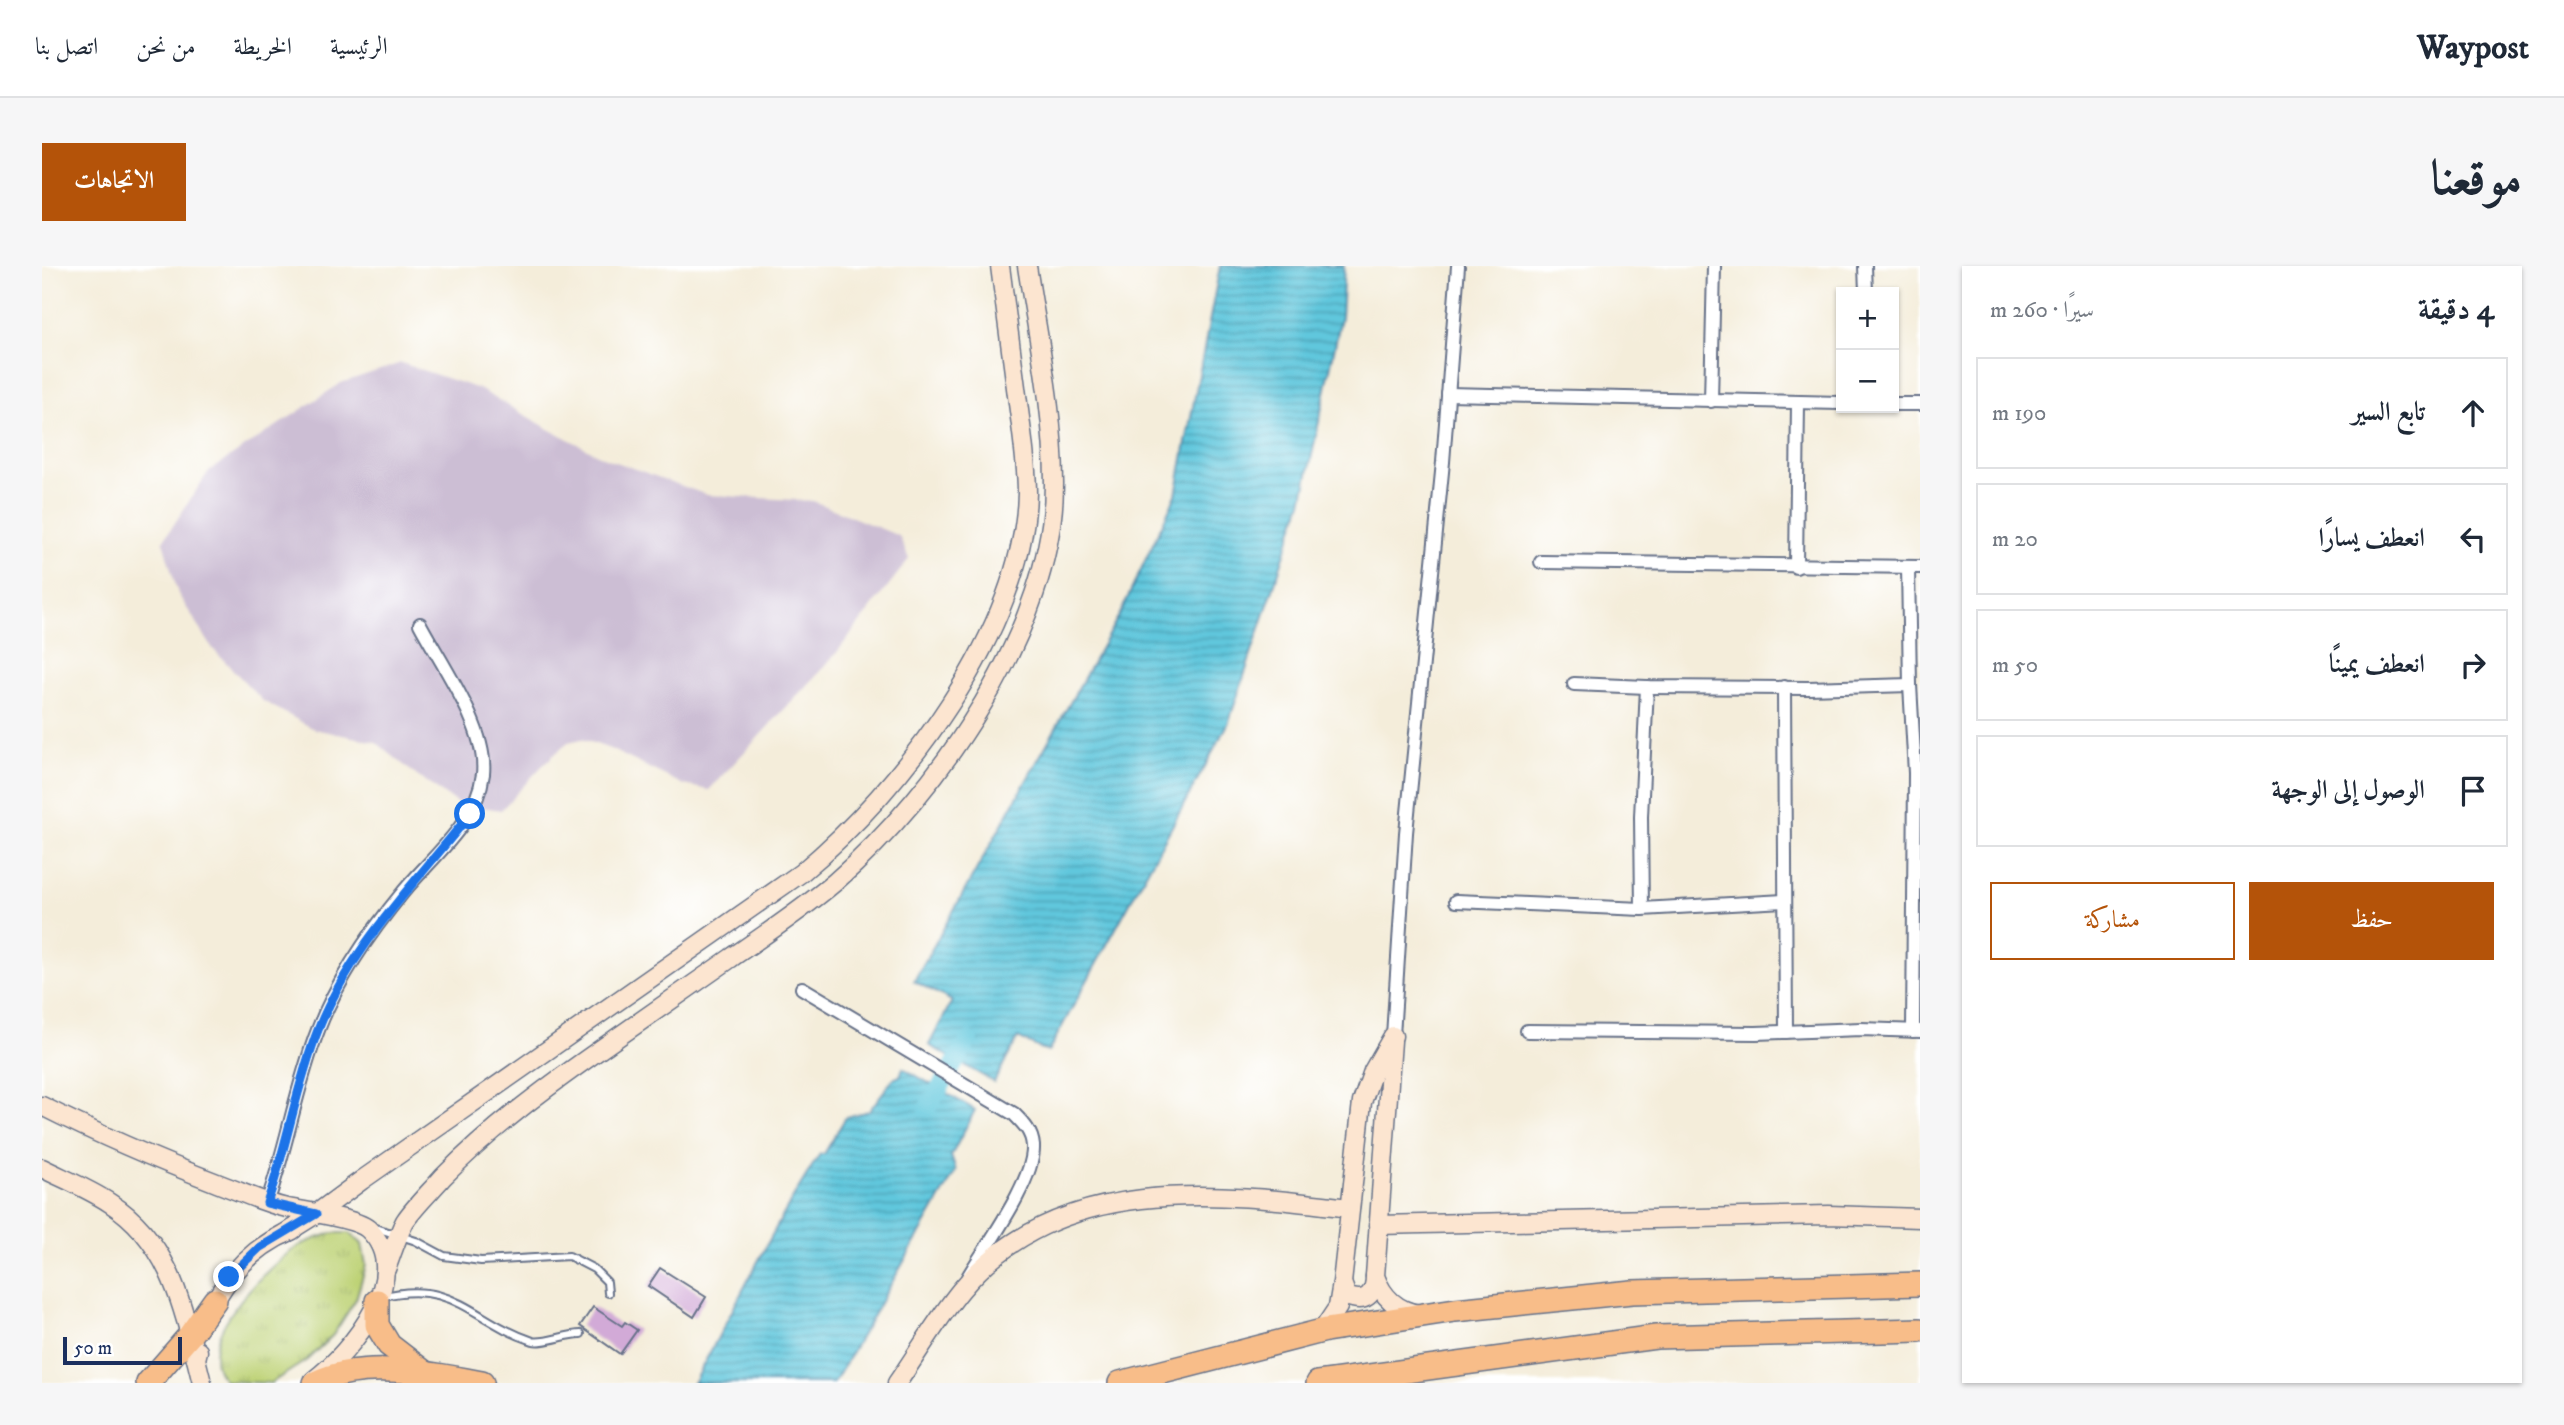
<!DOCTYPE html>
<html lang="ar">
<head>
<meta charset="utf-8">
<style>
  :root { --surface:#fff; --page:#f6f6f7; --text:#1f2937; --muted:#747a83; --line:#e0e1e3; --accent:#b45309 }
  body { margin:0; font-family:"IM FELL DW Pica",Amiri,serif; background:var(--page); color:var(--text); direction:rtl }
  .controls { position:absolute; right:21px; top:21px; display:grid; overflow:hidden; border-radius:0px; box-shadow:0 2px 5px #0004 }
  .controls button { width:63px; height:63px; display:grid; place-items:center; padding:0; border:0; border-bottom:2px solid var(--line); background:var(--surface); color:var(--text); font:35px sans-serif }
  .scale { position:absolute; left:21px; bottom:18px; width:119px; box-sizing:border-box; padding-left:7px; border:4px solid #1b2f5e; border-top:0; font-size:19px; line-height:24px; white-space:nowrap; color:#1b2f5e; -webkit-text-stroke:5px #fff; paint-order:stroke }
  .stop { position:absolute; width:21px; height:21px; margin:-16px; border:5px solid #1a73e8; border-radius:50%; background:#fff }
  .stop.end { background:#1a73e8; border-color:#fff; box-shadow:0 2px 7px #0008 }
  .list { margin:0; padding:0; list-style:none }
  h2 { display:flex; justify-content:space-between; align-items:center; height:91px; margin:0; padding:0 28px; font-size:30px }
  h2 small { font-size:23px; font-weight:400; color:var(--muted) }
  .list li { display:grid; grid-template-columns:46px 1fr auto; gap:21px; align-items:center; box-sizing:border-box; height:112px; margin:0 14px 14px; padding:0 14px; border:2px solid var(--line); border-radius:0px }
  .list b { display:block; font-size:26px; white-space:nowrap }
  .list em { font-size:23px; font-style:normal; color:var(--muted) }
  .actions { display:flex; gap:14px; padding:21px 28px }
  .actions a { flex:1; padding:16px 0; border:2px solid var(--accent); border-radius:0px; text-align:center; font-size:24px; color:var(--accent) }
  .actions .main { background:var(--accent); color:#fff }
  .icon { flex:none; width:38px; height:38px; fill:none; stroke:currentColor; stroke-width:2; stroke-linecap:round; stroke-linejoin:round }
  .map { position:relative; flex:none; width:1878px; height:1117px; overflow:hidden; direction:ltr; border-radius:0px }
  header { display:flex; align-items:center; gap:42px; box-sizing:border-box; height:98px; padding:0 35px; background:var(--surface); border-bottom:2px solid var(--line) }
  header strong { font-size:33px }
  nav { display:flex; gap:38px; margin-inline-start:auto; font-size:24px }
  .intro { display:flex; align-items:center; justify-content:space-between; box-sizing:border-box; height:168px; padding:0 42px }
  h1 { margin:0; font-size:49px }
  .button { padding:18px 32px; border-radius:0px; background:var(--accent); color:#fff; font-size:24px; font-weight:700 }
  main { display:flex; gap:42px; padding:0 42px }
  aside { flex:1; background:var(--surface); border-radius:0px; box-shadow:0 2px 5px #0004 }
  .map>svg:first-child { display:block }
</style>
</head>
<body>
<header>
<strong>Waypost</strong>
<nav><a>الرئيسية</a><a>الخريطة</a><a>من نحن</a><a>اتصل بنا</a></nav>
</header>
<div class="intro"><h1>موقعنا</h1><a class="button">الاتجاهات</a></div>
<main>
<aside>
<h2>4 دقيقة<small>سيرًا · 260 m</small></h2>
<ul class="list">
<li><svg class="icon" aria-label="ahead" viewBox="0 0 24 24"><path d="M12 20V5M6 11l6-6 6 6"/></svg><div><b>تابع السير</b></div><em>190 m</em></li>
<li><svg class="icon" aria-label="left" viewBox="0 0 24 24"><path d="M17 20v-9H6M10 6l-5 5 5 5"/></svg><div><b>انعطف يسارًا</b></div><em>20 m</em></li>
<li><svg class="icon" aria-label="right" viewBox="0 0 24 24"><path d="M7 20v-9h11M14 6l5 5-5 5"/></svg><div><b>انعطف يمينًا</b></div><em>50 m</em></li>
<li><svg class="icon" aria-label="arrive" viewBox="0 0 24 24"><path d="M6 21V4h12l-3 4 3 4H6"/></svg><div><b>الوصول إلى الوجهة</b></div></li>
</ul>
<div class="actions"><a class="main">حفظ</a><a>مشاركة</a></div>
</aside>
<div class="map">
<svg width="1878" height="1117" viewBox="0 0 1878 1117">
  <defs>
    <pattern id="park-tufts" width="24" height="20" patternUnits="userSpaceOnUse" patternTransform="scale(1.75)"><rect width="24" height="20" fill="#bdd275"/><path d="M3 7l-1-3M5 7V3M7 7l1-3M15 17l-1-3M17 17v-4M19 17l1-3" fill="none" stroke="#a2b568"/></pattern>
    <pattern id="water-rules" width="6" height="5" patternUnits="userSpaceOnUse" patternTransform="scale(1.75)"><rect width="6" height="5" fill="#60c7dd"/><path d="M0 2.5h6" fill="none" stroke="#4ea2b6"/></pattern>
  </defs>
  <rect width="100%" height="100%" fill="#fff"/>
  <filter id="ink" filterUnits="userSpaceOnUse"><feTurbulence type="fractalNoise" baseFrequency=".0143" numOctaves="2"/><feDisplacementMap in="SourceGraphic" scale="14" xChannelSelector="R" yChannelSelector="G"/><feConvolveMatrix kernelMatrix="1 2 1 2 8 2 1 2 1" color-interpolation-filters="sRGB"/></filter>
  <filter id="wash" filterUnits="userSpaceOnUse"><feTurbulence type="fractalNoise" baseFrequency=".00686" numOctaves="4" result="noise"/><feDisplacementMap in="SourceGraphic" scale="28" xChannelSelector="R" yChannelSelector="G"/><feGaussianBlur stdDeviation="1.57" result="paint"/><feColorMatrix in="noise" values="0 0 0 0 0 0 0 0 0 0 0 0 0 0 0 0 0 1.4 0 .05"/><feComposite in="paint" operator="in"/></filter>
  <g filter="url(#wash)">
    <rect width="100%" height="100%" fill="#f4edda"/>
    <polygon fill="#ccbed4" points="359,97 437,123 509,164 563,192 665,229 771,235 857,270 867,293 792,390 667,524 642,519 568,483 540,473 526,476 500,500 459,544 415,537 375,510 334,476 272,463 221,435 171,383 136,328 121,275 167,205 299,117"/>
    <path fill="url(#park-tufts)" stroke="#6c806a" stroke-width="2" d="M 290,967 L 308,967 L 320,978 L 324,999 L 314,1033 L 291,1069 L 265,1094 L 229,1117 L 184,1115 C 181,1112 176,1106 175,1102 C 161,1063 226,1000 255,981 C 265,975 278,971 290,967 Z"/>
    <g fill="url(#water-rules)" stroke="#3e7b9e" stroke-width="2">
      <polygon points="1178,0 1302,0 1299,51 1260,236 1186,458 1006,786 976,772 952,816 887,779 910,735 872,715 1079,346 1134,229"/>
      <path d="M 861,802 L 933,844 L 909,890 L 914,905 L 792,1117 L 651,1117 C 694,1042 730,961 778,888 L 782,888 L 804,851 L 827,845 L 851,813 L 858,810 Z"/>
    </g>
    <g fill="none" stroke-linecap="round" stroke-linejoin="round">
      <polyline stroke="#60c7dd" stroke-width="18" points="885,843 927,774"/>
    </g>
    <g id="blocks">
      <g fill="#d2aad7">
        <polygon points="618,1002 664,1031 652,1051 606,1020"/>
        <polygon points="551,1041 580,1060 583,1056 595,1064 578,1088 538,1060"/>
      </g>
    </g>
  </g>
  <g filter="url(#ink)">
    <use href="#blocks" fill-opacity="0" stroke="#677289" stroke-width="2"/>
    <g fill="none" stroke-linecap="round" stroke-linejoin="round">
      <g stroke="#677289" stroke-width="10">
        <g id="lane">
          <polyline points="331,961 374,975 402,990 439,995 527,990 552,1003 565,1016 566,1027"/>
          <path d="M 339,1031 C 412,1012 430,1055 491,1075 C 501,1078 525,1068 539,1068"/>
        </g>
      </g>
      <g stroke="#677289" stroke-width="16">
        <g id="street">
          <polyline points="1823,0 1824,26"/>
          <polyline points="1406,128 1799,137"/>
          <polyline points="1669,135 1672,0"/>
          <polyline points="1852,138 1878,138"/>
          <polyline points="1499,296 1878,301"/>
          <polyline points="1754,301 1756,137"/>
          <polyline points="1866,301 1868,419 1873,507 1871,765"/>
          <polyline points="1532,418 1605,421 1766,422 1868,419"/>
          <polyline points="1742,421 1744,766"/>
          <polyline points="1414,635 1600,643 1742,635"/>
          <polyline points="1600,643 1599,551 1605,421"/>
          <path d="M 760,722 L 972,848 C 982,858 990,866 991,880 C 993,914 944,980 926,1011"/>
          <polyline points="1485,765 1714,767 1819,763 1878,765"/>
          <polyline points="1351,770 1364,567 1401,196 1416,0"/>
          <path d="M 225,937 C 245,881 254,820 276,764 C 295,714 329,665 362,625 C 392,589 435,556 441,508 C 446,463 399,398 378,358"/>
        </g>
      </g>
      <g stroke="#677289" stroke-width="21">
        <g id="secondary">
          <path d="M 1350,775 L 1333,1010 C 1340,1030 1355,1045 1377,1048"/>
          <path d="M 0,840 C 59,870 118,895 180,919 C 202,927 222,937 245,942 C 263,945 315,953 326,963 C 374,1008 309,1086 272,1114"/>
          <path d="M 0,902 C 22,913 47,923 68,937 C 123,972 140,1033 154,1093"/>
          <polyline points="1336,959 1787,949 1878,952"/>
          <path d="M 242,968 L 274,948 L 320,914 L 759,607 C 860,523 982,364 985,227 C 985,198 980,167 976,137 C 970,92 964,46 958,0"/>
          <path d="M 344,1003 C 350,988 355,970 363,955 C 373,940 389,925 401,911 C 448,863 502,823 556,785 C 601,754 645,723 689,692 C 724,668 760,644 793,616 C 897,526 1012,360 1012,218 C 1012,145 996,72 985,0"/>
          <path d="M 1300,1017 L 1305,1030 C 1323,1038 1333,1029 1333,1010"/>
          <path d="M 168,1045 C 186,1007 212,980 251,964"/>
          <polyline points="1280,1065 1296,1041 1300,1017 1320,836 1331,805 1351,770"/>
          <polyline points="156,1085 154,1093 160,1117"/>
          <path d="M 855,1117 C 876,1087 896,1052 919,1024 C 1016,907 1174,926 1308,942"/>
        </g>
      </g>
      <g stroke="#677289" stroke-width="26">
        <g id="highway">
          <polyline points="335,1035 335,1059 347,1079 382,1106"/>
          <polyline points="106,1117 148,1069 173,1034"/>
          <path d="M 273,1117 C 321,1093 389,1107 440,1117"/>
          <polyline points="1078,1117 1284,1064 1413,1044 1590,1026 1878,1018"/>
          <polyline points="1276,1117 1614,1071 1878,1064"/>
        </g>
      </g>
      <use href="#lane" stroke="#fff" stroke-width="6"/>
      <use href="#street" stroke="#fff" stroke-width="12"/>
      <use href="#secondary" stroke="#fce5d0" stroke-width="18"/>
      <use href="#highway" stroke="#f8bd89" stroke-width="23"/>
    </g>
  </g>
  <g fill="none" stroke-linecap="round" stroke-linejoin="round" filter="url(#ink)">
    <path stroke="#1a73e8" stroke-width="9" d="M 187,1011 L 217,982 L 274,948 L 225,937 C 245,881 254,820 276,764 C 309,680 374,617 428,548"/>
  </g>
</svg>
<div class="controls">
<button>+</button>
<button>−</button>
</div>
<div class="scale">50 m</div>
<div class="stop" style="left:428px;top:548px"></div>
<div class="stop end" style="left:187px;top:1011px"></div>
</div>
</main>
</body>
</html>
